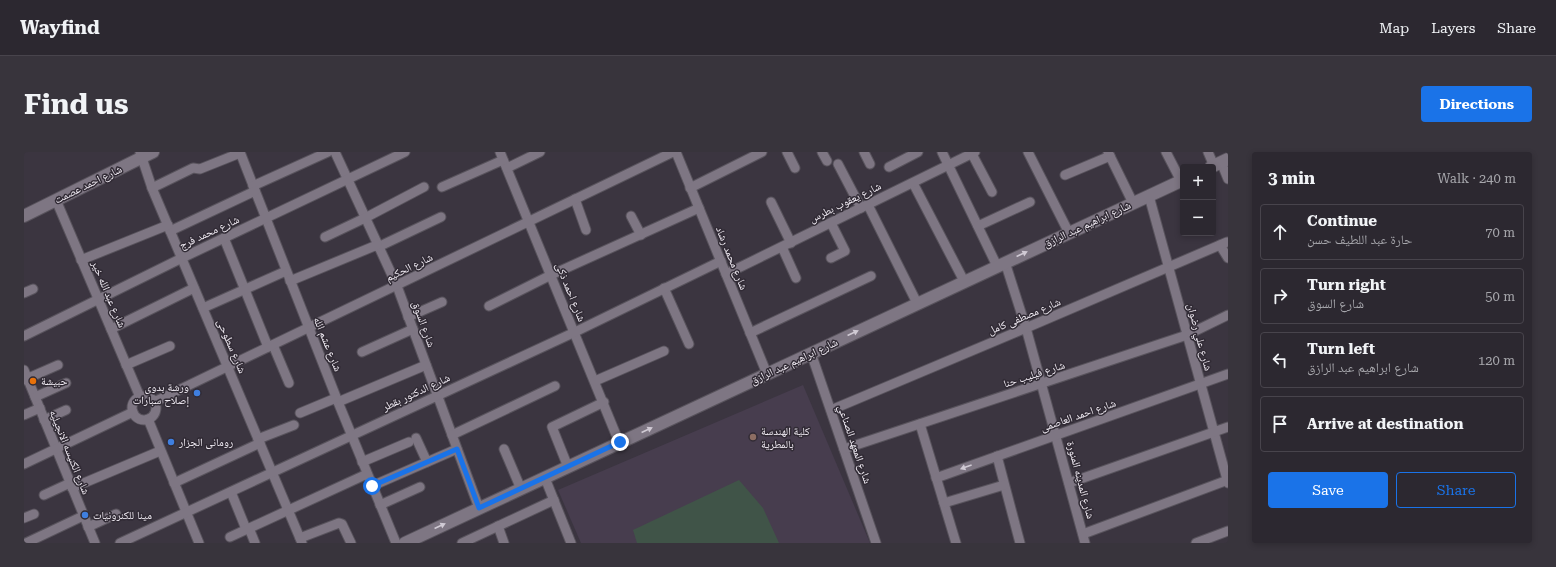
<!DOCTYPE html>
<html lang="en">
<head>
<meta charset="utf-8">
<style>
  :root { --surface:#2c2830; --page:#38343c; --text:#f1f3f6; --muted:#a6a6ab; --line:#48444c; --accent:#1a73e8 }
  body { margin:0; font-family:"Roboto Serif","Noto Naskh Arabic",serif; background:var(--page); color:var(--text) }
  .controls { position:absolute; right:12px; top:12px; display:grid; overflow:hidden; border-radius:4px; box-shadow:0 2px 6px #0003 }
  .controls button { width:36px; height:36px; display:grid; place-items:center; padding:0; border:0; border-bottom:1px solid var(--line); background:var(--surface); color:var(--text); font:20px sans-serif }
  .stop { position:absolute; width:12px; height:12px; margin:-9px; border:3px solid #1a73e8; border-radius:50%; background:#fff }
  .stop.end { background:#1a73e8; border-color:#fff; box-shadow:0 1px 4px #0008 }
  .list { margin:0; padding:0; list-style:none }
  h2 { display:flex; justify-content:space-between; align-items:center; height:52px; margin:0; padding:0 16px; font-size:17px }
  h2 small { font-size:13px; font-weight:400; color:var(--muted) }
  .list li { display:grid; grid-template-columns:26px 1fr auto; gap:12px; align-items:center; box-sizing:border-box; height:56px; margin:0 8px 8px; padding:0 8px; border:1px solid var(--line); border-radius:4px }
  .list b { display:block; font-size:15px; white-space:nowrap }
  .list p { margin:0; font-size:13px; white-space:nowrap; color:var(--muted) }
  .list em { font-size:13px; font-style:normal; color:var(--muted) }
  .actions { display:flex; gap:8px; padding:12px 16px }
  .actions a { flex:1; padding:9px 0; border:1px solid var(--accent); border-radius:4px; text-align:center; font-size:14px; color:var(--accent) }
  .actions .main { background:var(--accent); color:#fff }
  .icon { flex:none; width:22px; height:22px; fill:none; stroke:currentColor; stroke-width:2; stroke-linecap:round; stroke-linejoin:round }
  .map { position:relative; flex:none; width:1204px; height:391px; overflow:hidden; border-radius:4px }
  header { display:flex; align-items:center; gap:24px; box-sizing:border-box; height:56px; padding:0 20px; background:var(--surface); border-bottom:1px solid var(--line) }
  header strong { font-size:19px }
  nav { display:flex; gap:22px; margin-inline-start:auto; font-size:14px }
  .intro { display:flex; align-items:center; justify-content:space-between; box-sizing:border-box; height:96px; padding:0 24px }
  h1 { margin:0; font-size:28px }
  .button { padding:10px 18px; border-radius:4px; background:var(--accent); color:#fff; font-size:14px; font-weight:700 }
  main { display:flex; gap:24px; padding:0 24px }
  aside { flex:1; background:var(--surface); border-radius:4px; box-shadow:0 2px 6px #0003 }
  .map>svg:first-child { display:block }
</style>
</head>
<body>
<header>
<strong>Wayfind</strong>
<nav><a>Map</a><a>Layers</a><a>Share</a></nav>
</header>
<div class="intro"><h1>Find us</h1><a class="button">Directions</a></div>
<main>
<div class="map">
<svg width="1204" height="391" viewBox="0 0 1204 391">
  <rect width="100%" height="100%" fill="#3b3540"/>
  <polygon fill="#473d4e" points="779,233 846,391 557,391 534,338"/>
  <polygon fill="#405448" points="715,328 739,356 755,391 613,391 609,378"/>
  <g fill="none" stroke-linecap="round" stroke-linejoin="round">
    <g stroke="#58535c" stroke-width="11">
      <g id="street">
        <polyline points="116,0 128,36 278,391"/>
        <polyline points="216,0 314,250 372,391"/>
        <polyline points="311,0 373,134 455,356"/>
        <polyline points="476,0 595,290"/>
        <polyline points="652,0 743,222"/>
        <polyline points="763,0 771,16"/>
        <polyline points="798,0 803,9"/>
        <polyline points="840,0 846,12"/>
        <polyline points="918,0 973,114"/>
        <polyline points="1004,0 1045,81"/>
        <polyline points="1084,0 1109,51"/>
        <polyline points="1142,0 1157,29"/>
        <polyline points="1184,0 1190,14"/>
        <polyline points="948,2 968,40"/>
        <polyline points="1197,10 1204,27"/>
        <polyline points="814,12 837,56"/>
        <polyline points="865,15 894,0"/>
        <polyline points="483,16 516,0"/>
        <polyline points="1041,23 1086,4"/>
        <polyline points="889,31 940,129"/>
        <polyline points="229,34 304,0"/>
        <polyline points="418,35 479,8"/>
        <polyline points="128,36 169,16 176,17 216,1"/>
        <polyline points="666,36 738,0"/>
        <polyline points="1125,44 1204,331"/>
        <polyline points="551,47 562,78"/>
        <polyline points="32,48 116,245"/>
        <polyline points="747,50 767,91"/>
        <polyline points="844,53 893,151"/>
        <polyline points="607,64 617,83"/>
        <polyline points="807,71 821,99 807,106"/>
        <polyline points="954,74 1006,50"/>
        <polyline points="146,79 231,39"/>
        <polyline points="301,85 341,66 400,35"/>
        <polyline points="200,86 244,195"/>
        <polyline points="1196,93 1204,106"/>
        <polyline points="354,95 417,65"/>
        <polyline points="758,95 772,126"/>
        <polyline points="57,108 144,73"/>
        <polyline points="981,110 1002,176 1061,391"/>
        <polyline points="702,122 951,0"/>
        <polyline points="266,129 353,93"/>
        <polyline points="640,136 665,192"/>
        <polyline points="0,141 9,137"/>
        <polyline points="465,154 527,123 675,56"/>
        <polyline points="179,156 262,119"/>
        <polyline points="384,165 418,150"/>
        <polyline points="87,177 170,136"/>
        <polyline points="726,181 847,124"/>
        <polyline points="0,184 158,106 381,0"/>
        <polyline points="249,193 265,231"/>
        <polyline points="338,200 389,177"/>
        <polyline points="787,201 852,391"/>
        <polyline points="102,213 146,194"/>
        <polyline points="0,218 71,391"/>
        <polyline points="0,228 34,213"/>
        <polyline points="571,229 640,199"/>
        <circle cx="120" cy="256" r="12"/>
        <polyline points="11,245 42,231"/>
        <polyline points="130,250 649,0"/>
        <polyline points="314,250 402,213"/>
        <polyline points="807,258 1002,176 1203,90"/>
        <polyline points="276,261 312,246"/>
        <polyline points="0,263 16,256"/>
        <polyline points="124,267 175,391"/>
        <polyline points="20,268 42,258"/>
        <polyline points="896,272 932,391"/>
        <polyline points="428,283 531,234"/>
        <polyline points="392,286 403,310"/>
        <polyline points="234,287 270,273"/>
        <polyline points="480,297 497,337"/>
        <polyline points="820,297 1163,183 1204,163"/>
        <polyline points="973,304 996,391"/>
        <polyline points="338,310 385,290"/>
        <polyline points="0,312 109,260"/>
        <polyline points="544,315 528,275 580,250"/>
        <polyline points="521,326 547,391"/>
        <polyline points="912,326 1204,222"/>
        <polyline points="150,331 236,291"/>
        <polyline points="1045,331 1204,275"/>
        <polyline points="348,334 433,297"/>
        <polyline points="48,336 136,299"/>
        <polyline points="207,340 222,377"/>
        <polyline points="20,343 46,331"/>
        <polyline points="920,351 980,333"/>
        <polyline points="356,353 396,335"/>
        <polyline points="0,366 10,362"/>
        <polyline points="474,374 480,391"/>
        <polyline points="64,375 92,362"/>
        <polyline points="225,376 231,391"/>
        <polyline points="1059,382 1204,328"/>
        <polyline points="206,385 343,322"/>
        <polyline points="276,386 315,371 318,372 327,391"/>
        <polyline points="2,391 59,364"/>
        <polyline points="96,391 551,180 697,109"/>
        <polyline points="438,391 530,348"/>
        <polyline points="1172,391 1204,379"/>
      </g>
    </g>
    <g stroke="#58535c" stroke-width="14">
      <g id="secondary">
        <polyline points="1187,15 1204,7"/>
        <polyline points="0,64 129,0"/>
        <polyline points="381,391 1159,28"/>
      </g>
    </g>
    <use href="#street" stroke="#7e7683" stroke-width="9"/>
    <use href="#secondary" stroke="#7e7683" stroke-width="12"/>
  </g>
  <defs><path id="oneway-solid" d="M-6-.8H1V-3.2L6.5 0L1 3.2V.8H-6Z"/></defs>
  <g fill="#d0cad4">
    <use href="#oneway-solid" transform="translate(998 102) rotate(-25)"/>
    <use href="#oneway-solid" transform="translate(829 181) rotate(-25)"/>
    <use href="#oneway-solid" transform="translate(623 278) rotate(-25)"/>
    <use href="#oneway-solid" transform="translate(942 315) rotate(160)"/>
    <use href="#oneway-solid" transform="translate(416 374) rotate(-25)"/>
  </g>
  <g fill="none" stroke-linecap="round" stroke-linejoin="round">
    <polyline stroke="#1a73e8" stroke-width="5" points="348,334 433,297 455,356 596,290"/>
  </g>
  <circle fill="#e8710a" stroke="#312b35" stroke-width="1.5" cx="9" cy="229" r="4"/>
  <g fill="#3f7fe0" stroke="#312b35" stroke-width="1.5">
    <circle cx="173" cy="241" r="4"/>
    <circle cx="147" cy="290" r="4"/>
    <circle cx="61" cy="363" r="4"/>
  </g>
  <circle fill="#8d6e63" stroke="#312b35" stroke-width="1.5" cx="729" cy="285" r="4"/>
  <g text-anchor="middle" stroke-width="3" stroke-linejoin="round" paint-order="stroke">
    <g font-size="11" fill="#f3eef6" stroke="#312b35">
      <text transform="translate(64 32) rotate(-26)" y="4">شارع احمد عصمت</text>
      <text transform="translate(821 50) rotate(-26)" y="4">شارع يعقوب بطرس</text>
      <text transform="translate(1063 72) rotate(-25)" y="4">شارع ابراهيم عبد الرازق</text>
      <text transform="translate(185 80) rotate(-25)" y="4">شارع محمد فرج</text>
      <text transform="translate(708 106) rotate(68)" y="4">شارع محمد رشاد</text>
      <text transform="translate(385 115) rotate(-26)" y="4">شارع الحكيم</text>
      <text transform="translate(547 140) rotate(68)" y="4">شارع احمد ذكى</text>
      <text transform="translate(85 142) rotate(67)" y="4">شارع عبد الله خير</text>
      <text transform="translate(1000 164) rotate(-23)" y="4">شارع مصطفى كامل</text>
      <text transform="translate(400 172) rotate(70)" y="4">شارع السوق</text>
      <text transform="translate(1176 185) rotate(75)" y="4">شارع علي رضوان</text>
      <text transform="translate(304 192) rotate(68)" y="4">شارع عشم الله</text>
      <text transform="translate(208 194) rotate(67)" y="4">شارع سطوحى</text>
      <text transform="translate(770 209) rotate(-25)" y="4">شارع ابراهيم عبد الرازق</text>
      <text transform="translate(1010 222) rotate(-18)" y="4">شارع فيليب حنا</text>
      <text transform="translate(392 240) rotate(-25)" y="4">شارع الدكتور بقطر</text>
      <text transform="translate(1054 263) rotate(-19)" y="4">شارع احمد العاصمى</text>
      <text transform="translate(831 292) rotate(71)" y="4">شارع المعهد الصناعي</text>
      <text transform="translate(46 300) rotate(68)" y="4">شارع الكنيسه الانجيليه</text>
      <text transform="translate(1057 328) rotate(75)" y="4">شارع المدينه المنورة</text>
    </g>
    <g font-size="11" fill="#f3eef6" stroke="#312b35" text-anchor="start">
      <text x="17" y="233">حبيشة</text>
      <text x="165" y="239" text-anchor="end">ورشة بدوى<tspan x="165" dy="13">إصلاح سبارات</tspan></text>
      <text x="737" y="283">كلية الهندسة<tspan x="737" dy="13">بالمطرية</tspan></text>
      <text x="155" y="294">رومانى الجزار</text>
      <text x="69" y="367">مينا للكنرونيات</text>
    </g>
  </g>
</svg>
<div class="controls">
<button>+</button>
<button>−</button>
</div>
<div class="stop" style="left:348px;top:334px"></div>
<div class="stop end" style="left:596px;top:290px"></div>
</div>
<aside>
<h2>3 min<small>Walk · 240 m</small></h2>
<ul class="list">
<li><svg class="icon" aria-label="ahead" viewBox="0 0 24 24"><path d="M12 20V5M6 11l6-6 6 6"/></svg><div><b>Continue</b><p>حارة عبد اللطيف حسن</p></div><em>70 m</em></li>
<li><svg class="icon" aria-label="right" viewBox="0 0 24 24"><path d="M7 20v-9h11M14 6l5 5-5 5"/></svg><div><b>Turn right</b><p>شارع السوق</p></div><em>50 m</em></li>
<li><svg class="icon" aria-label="left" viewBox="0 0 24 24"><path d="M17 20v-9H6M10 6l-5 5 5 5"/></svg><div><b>Turn left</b><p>شارع ابراهيم عبد الرازق</p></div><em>120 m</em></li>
<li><svg class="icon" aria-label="arrive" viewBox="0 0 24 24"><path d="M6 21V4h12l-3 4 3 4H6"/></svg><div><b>Arrive at destination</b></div></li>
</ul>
<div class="actions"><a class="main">Save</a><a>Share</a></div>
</aside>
</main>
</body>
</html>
